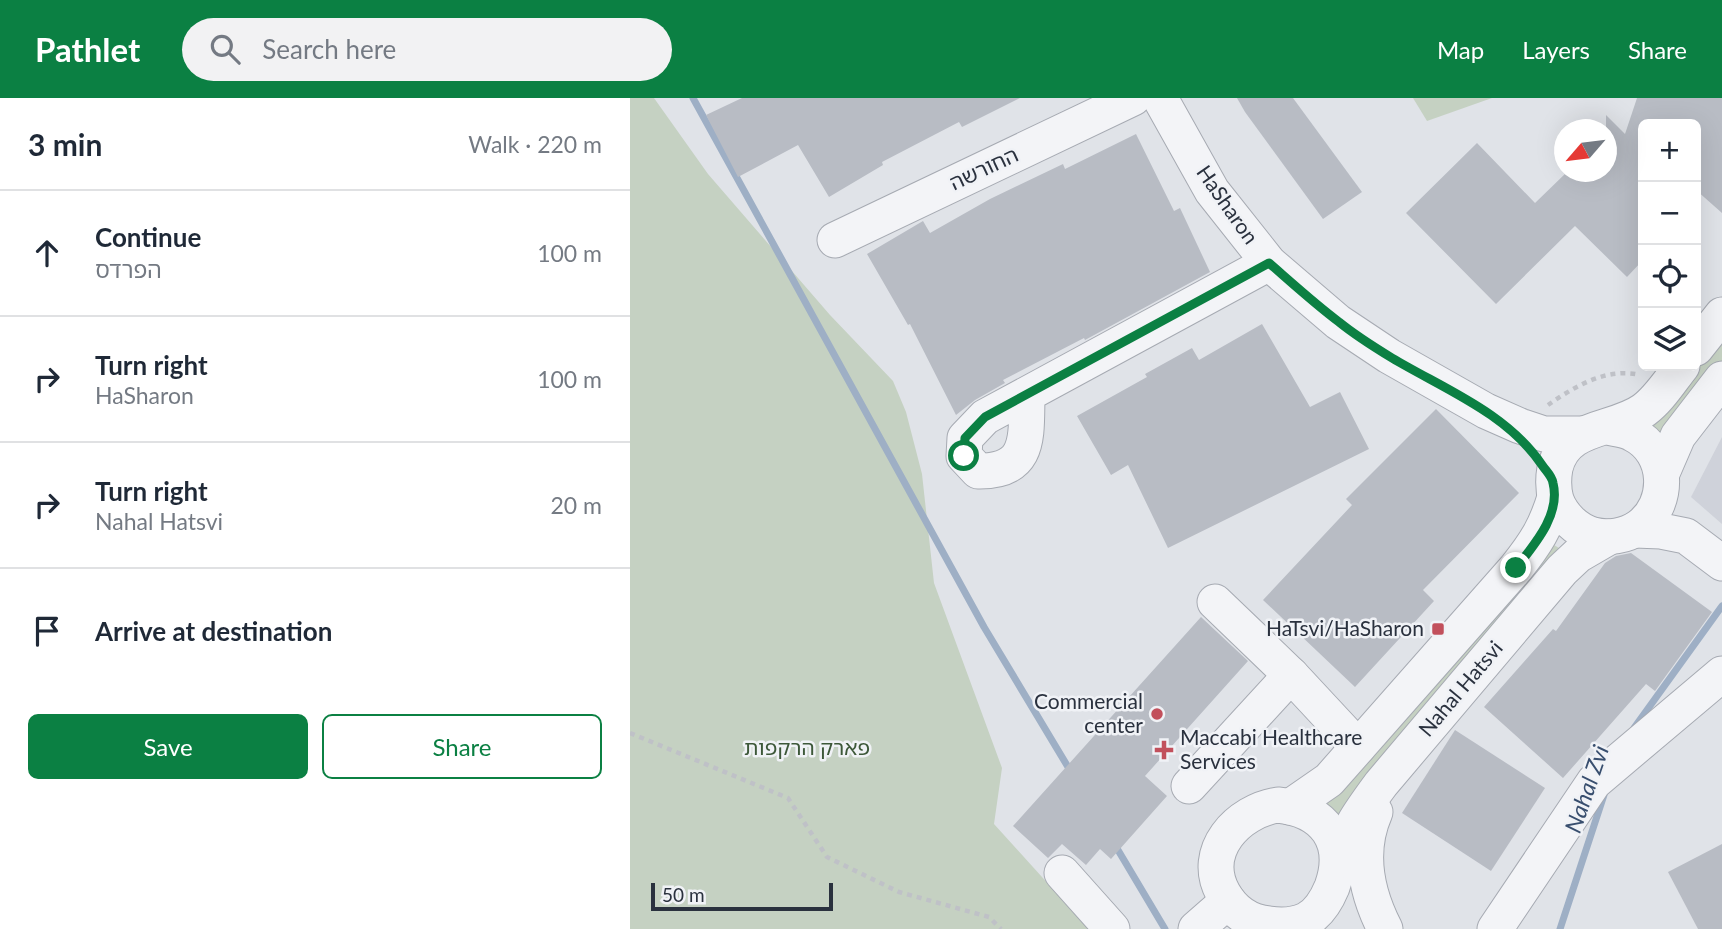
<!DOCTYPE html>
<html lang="en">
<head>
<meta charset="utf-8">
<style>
  :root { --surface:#fff; --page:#f2f2f3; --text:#1f2937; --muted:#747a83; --line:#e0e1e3; --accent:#0b8043 }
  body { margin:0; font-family:Lato,"Noto Sans Hebrew",sans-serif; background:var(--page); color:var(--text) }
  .controls { position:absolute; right:21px; top:21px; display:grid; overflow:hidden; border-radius:10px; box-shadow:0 7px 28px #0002 }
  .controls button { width:63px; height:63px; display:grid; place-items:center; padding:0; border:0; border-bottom:2px solid var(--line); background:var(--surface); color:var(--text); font:35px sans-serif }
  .compass { position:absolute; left:924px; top:21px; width:63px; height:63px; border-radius:50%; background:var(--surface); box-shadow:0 7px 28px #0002; rotate:242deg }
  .scale { position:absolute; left:21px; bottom:18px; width:182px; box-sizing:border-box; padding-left:7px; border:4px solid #2a313e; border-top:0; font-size:19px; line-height:24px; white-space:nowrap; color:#2a313e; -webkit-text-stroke:5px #f0f2f6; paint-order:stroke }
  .stop { position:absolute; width:21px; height:21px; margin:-16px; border:5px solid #0b8043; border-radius:50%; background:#fff }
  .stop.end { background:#0b8043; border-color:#fff; box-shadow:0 2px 7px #0008 }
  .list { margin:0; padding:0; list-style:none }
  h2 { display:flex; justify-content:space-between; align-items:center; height:91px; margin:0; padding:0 28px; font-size:30px }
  h2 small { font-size:23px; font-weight:400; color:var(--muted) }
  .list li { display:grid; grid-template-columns:46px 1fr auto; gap:21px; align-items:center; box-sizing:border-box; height:126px; padding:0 28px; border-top:2px solid var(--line) }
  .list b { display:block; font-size:26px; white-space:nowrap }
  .list p { margin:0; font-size:23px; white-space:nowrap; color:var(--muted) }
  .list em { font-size:23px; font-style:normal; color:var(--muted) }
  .actions { display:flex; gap:14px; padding:21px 28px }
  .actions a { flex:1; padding:16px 0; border:2px solid var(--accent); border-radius:10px; text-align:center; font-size:24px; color:var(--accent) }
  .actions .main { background:var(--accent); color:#fff }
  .icon { flex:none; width:38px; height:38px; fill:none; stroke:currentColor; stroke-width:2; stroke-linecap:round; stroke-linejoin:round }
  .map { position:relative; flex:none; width:1092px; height:831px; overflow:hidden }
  header { display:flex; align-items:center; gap:42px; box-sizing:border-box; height:98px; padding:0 35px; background:var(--accent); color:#fff }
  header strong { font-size:33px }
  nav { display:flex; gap:38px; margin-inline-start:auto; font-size:24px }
  .search { width:490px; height:63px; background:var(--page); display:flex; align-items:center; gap:18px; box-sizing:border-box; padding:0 24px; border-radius:38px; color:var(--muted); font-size:26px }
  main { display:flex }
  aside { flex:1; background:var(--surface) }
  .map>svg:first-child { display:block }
</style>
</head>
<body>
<header>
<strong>Pathlet</strong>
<div class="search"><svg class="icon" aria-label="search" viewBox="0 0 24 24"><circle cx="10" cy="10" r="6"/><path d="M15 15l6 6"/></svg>Search here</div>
<nav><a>Map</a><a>Layers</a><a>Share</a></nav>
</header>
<main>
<aside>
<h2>3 min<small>Walk · 220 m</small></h2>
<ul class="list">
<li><svg class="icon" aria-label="ahead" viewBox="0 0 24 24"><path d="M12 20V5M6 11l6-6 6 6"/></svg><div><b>Continue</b><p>הפרדס</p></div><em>100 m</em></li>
<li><svg class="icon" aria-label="right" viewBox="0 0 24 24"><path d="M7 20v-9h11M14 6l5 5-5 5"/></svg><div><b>Turn right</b><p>HaSharon</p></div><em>100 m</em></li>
<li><svg class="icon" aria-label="right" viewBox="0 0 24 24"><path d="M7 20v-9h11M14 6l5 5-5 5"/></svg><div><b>Turn right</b><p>Nahal Hatsvi</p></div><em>20 m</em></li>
<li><svg class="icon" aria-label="arrive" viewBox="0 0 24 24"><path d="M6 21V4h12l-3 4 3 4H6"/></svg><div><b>Arrive at destination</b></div></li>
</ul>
<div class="actions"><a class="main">Save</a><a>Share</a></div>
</aside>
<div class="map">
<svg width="1092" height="831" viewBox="0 0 1092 831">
  <rect width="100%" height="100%" fill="#e0e3e8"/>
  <polygon fill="#cfd2da" points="1092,339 1092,426 1061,399"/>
  <g fill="#c5d1c2">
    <polygon points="0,0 24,0 78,76 200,217 263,283 276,314 292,376 304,485 372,670 364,726 459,831 0,831"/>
    <polygon points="783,0 862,0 797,23"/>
    <polygon points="1092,227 1092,275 1034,340 1016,319"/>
    <polygon points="919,444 934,453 704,739 677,715"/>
  </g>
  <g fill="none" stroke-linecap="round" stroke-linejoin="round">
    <g stroke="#9eafc5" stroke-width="7">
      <polyline points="63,0 354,529 441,674"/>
      <polyline points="1004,630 1092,508"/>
      <polyline points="485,747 535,831"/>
      <polyline points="930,831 974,697"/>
    </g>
  </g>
  <g fill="#b8bcc4">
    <polygon points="112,0 390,0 332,29 329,24 252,64 253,67 199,99 168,47 108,79 76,17"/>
    <polygon points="607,0 663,0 732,94 693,121 615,14"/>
    <polygon points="1007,0 1092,0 1092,115 1066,92 1066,26 1013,26 1013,162 997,179 945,128 866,206 776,115 847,45 905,105 937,74 976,74 976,17 995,36"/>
    <polygon points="506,36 544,113 550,110 580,174 455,242 454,240 373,282 375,285 345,302 326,317 280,226 278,227 237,156 293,123 300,135 360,101 433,66 435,71"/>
    <polygon points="632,226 680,309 710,294 739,351 538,450 498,367 481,377 447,318 517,279 515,276 562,250 569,262"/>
    <polygon points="806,311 889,395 793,492 804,503 725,589 633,502 722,407 716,401"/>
    <polygon points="1001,455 1082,514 1025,593 1016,586 933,680 854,609 923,531 926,533 975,465 986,458"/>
    <polygon points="571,519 618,563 515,678 537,698 481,761 470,751 456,767 432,746 418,760 383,728"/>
    <polygon points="825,632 915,690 861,773 772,715"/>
    <polygon points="1092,746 1092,831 1068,831 1038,774"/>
  </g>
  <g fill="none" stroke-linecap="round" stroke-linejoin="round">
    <g stroke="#a6aab2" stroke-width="37">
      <g id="minor">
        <polyline points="530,0 582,93 639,165 708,224 759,258 856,313 890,328 914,336 953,336"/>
        <polyline points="205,142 503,0"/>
        <polyline points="1066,250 1092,217"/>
        <path d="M 397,298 C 396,339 401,374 348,373 L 334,358 L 335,340 L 355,319 L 639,165"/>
        <path d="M 977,329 C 986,331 995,331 1003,336 C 1039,354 1041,406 1009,429 C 996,438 978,441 963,437 C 946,432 932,418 926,402 C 923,391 923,381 925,370 C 935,326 984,334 1014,312 C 1029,301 1040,283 1052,268"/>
        <polyline points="1032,375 1048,338 1092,281"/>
        <polyline points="1005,432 1031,433 1056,438 1092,465"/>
        <polyline points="585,504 661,577 728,649"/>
        <polyline points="559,688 661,577"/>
        <path d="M 648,707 C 695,712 718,744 702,789 C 697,801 688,816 676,822 C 665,827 652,828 639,826 C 618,824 603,813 593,795 C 570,753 608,713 648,707 Z"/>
        <path d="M 660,709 L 699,682 L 886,470 C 906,445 916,429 925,399"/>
        <path d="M 745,714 C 728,753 736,794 755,831"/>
        <path d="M 708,763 C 717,732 731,713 751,686 L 932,472 L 948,457 L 979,439"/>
        <polyline points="432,775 482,831"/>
        <polyline points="566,831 598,803"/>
        <polyline points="865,831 964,684 1092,576"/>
      </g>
    </g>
    <g stroke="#bfc1c7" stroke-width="4.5" stroke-dasharray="5 5" stroke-linecap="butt">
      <path d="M 918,307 C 944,289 976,269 1010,277"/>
      <polyline points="0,635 158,700 197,759 269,794 359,819 371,831"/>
    </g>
    <use href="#minor" stroke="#f3f4f7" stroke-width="35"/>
  </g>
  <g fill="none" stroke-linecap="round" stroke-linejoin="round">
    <path stroke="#0b8043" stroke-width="9" d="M 334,358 L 335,340 L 355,319 L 639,165 C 662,185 685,206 709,224 C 725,237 744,249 762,260 C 814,291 877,315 912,367 C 916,373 922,378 923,385 C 931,417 904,447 886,470"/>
  </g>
  <g fill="#c2505c" stroke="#f0f2f6" stroke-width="2.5">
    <rect x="801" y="524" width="14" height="14" rx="3.5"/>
    <circle cx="527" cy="616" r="7"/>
    <path d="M530.5 641.5h7v7h7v7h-7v7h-7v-7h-7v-7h7z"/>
  </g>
  <g text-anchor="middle" stroke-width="5" stroke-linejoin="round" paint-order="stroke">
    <g font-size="21" fill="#2a313e" stroke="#f0f2f6">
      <text transform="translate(354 71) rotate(-25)" y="7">החורשה</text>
      <text transform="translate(597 107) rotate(55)" y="7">HaSharon</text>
      <text transform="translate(831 591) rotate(-50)" y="7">Nahal Hatsvi</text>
    </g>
    <g font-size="21" fill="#2a313e" stroke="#f0f2f6" text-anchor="end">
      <text x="794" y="538">HaTsvi/HaSharon</text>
      <text x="513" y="611">Commercial<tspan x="513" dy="24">center</tspan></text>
      <text x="550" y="647" text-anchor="start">Maccabi Healthcare<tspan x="550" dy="24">Services</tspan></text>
    </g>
    <g font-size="21" fill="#3d5839" stroke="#f0f2f6">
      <text x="177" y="657">פארק הרקפות</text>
    </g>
    <g font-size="23" font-style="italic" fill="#384e6e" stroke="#f0f2f6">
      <text transform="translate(957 691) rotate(-71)" y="8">Nahal Zvi</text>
    </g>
  </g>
</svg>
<div class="controls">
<button>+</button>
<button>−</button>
<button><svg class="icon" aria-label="locate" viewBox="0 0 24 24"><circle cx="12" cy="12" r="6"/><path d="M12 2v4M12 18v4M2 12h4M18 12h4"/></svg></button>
<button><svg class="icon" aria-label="layers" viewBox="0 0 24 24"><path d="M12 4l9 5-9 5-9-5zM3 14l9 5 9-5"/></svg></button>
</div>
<svg class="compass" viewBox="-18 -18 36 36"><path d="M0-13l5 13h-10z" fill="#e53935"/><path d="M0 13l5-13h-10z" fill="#747a83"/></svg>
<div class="scale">50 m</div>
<div class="stop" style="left:334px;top:358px"></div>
<div class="stop end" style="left:886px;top:470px"></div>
</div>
</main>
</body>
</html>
